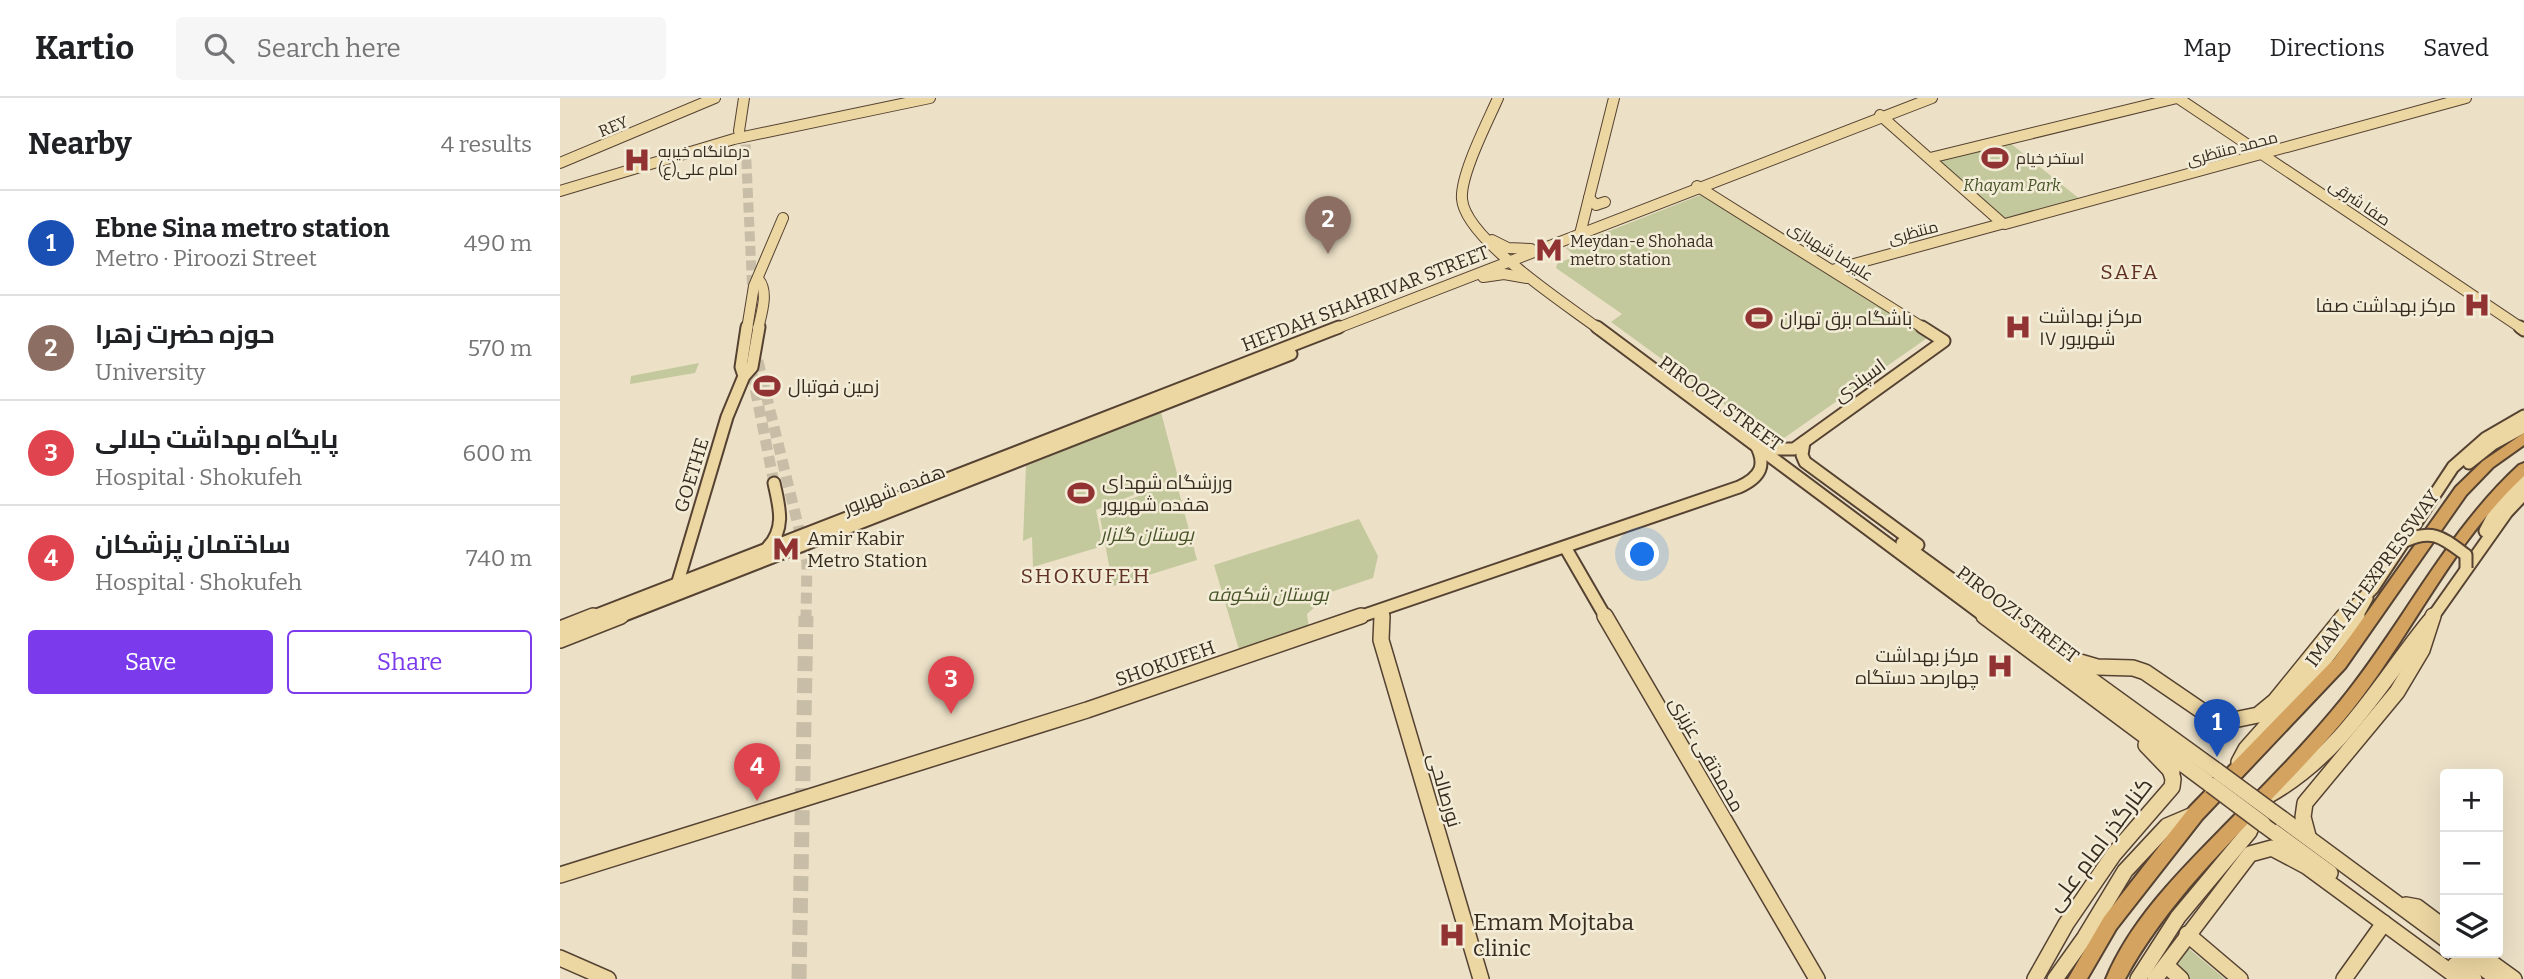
<!DOCTYPE html>
<html lang="en">
<head>
<meta charset="utf-8">
<style>
  :root { --surface:#fff; --page:#f6f6f6; --text:#202124; --muted:#757577; --line:#e0e0e0; --accent:#7c3aed }
  body { margin:0; font-family:Bitter,Cairo,serif; background:var(--page); color:var(--text) }
  .controls { position:absolute; right:21px; bottom:21px; display:grid; overflow:hidden; border-radius:7px; box-shadow:0 7px 28px #0002 }
  .controls button { width:63px; height:63px; display:grid; place-items:center; padding:0; border:0; border-bottom:2px solid var(--line); background:var(--surface); color:var(--text); font:35px sans-serif }
  .you { position:absolute; left:1083px; top:457px; width:24px; height:24px; margin:-18px; border:5px solid #fff; border-radius:50%; background:#1a73e8; box-shadow:0 0 0 10px #1a73e833 }
  .badge { display:grid; place-items:center; width:46px; height:46px; border-radius:50%; background:var(--accent); color:#fff; font-size:23px; font-weight:700 }
  .pin { position:absolute; translate:-50% -58px; filter:drop-shadow(0 2px 4px #0008) }
  .pin::after { content:''; position:absolute; top:37px; width:24px; height:21px; background:inherit; clip-path:polygon(0 0,100% 0,50% 100%) }
  .list { margin:0; padding:0; list-style:none }
  h2 { display:flex; justify-content:space-between; align-items:center; height:91px; margin:0; padding:0 28px; font-size:30px }
  h2 small { font-size:23px; font-weight:400; color:var(--muted) }
  .list li { display:grid; grid-template-columns:46px 1fr auto; gap:21px; align-items:center; box-sizing:border-box; height:105px; padding:0 28px; border-top:2px solid var(--line) }
  .list b { display:block; font-size:26px; white-space:nowrap }
  .list p { margin:0; font-size:23px; white-space:nowrap; color:var(--muted) }
  .list em { font-size:23px; font-style:normal; color:var(--muted) }
  .actions { display:flex; gap:14px; padding:21px 28px }
  .actions a { flex:1; padding:16px 0; border:2px solid var(--accent); border-radius:7px; text-align:center; font-size:24px; color:var(--accent) }
  .actions .main { background:var(--accent); color:#fff }
  .icon { flex:none; width:38px; height:38px; fill:none; stroke:currentColor; stroke-width:2; stroke-linecap:round; stroke-linejoin:round }
  .map { position:relative; flex:none; width:1964px; height:881px; overflow:hidden }
  header { display:flex; align-items:center; gap:42px; box-sizing:border-box; height:98px; padding:0 35px; background:var(--surface); border-bottom:2px solid var(--line) }
  header strong { font-size:33px }
  nav { display:flex; gap:38px; margin-inline-start:auto; font-size:24px }
  .search { width:490px; height:63px; background:var(--page); display:flex; align-items:center; gap:18px; box-sizing:border-box; padding:0 24px; border-radius:7px; color:var(--muted); font-size:26px }
  main { display:flex }
  aside { flex:1; background:var(--surface) }
  .map>svg:first-child { display:block }
</style>
</head>
<body>
<header>
<strong>Kartio</strong>
<div class="search"><svg class="icon" aria-label="search" viewBox="0 0 24 24"><circle cx="10" cy="10" r="6"/><path d="M15 15l6 6"/></svg>Search here</div>
<nav><a>Map</a><a>Directions</a><a>Saved</a></nav>
</header>
<main>
<aside>
<h2>Nearby<small>4 results</small></h2>
<ul class="list">
<li><span class="badge" style="background:#1a4fb4">1</span><div><b>Ebne Sina metro station</b><p>Metro · Piroozi Street</p></div><em>490 m</em></li>
<li><span class="badge" style="background:#8d6e63">2</span><div><b>حوزه حضرت زهرا</b><p>University</p></div><em>570 m</em></li>
<li><span class="badge" style="background:#e0444e">3</span><div><b>پایگاه بهداشت جلالی</b><p>Hospital · Shokufeh</p></div><em>600 m</em></li>
<li><span class="badge" style="background:#e0444e">4</span><div><b>ساختمان پزشکان</b><p>Hospital · Shokufeh</p></div><em>740 m</em></li>
</ul>
<div class="actions"><a class="main">Save</a><a>Share</a></div>
</aside>
<div class="map">
<svg width="1964" height="881" viewBox="0 0 1964 881">
  <rect width="100%" height="100%" fill="#ece1c7"/>
  <g fill="#c3c99c">
    <polygon points="1450,45 1521,102 1444,123 1376,63"/>
    <polygon points="1143,96 1370,238 1217,345 1051,224 1062,216 996,170 997,166 1015,158 1006,150"/>
    <polygon points="139,265 135,275 70,286 71,278"/>
    <polygon points="601,314 618,379 536,412 543,448 473,469 472,439 463,443 466,368"/>
    <polygon points="616,383 637,462 553,488 539,414"/>
    <polygon points="799,421 818,458 813,480 756,499 755,506 757,507 747,516 749,531 680,555 654,467"/>
    <polygon points="1628,850 1665,881 1630,881 1614,867"/>
  </g>
  <g fill="none" stroke-linecap="round" stroke-linejoin="round">
    <polyline stroke="#c8bda6" stroke-width="10" stroke-dasharray="10 4.5" stroke-linecap="butt" points="185,32 194,231"/>
    <g stroke="#c8bda6" stroke-width="11" stroke-dasharray="11 6" stroke-linecap="butt">
      <polyline points="194,229 195,251 247,464 246,520"/>
      <polyline points="192,275 214,385"/>
    </g>
    <polyline stroke="#c8bda6" stroke-width="15" stroke-dasharray="15 7" stroke-linecap="butt" points="239,881 246,518"/>
    <g stroke="#554232" stroke-width="12">
      <g id="major-far2">
        <path d="M 938,0 C 928,23 900,77 902,101 C 905,141 1007,207 1039,231"/>
        <polyline points="1618,0 1963,231"/>
        <polyline points="1320,17 1441,124"/>
        <polyline points="179,33 184,0"/>
        <polyline points="1370,60 1617,0"/>
        <polyline points="0,65 155,0"/>
        <polyline points="1137,88 1365,231"/>
        <polyline points="0,93 174,41 370,0"/>
        <polyline points="1029,100 1036,107 1045,104"/>
        <polyline points="1445,126 1906,0"/>
        <polyline points="1020,136 1054,0"/>
        <polyline points="932,142 948,150 971,151"/>
        <polyline points="1272,172 1441,126"/>
        <polyline points="923,179 944,176 967,180"/>
        <polyline points="187,231 194,188 223,120"/>
        <path d="M 198,231 C 201,217 209,194 199,182"/>
        <polyline points="775,231 1372,0"/>
      </g>
    </g>
    <g stroke="#554232" stroke-width="15">
      <g id="major-far1">
        <polyline points="1037,229 1427,520"/>
        <polyline points="1960,229 1964,232"/>
        <polyline points="184,278 181,269 187,229"/>
        <polyline points="1244,344 1242,357 1245,364 1358,447"/>
        <polyline points="1205,345 1214,351 1234,351 1384,243 1362,229"/>
        <polyline points="1909,365 1933,346 1964,329"/>
        <polyline points="1925,433 1937,410 1964,383"/>
        <polyline points="1342,445 1445,520"/>
        <path d="M 208,449 C 226,430 219,408 214,385"/>
        <polyline points="1005,449 1046,520"/>
        <polyline points="117,487 167,319 184,278 192,269 199,229"/>
        <polyline points="29,520 779,229"/>
        <polyline points="57,520 731,256"/>
        <path d="M 796,520 L 1179,389 C 1201,379 1207,367 1195,345"/>
        <polyline points="822,520 823,512"/>
        <polyline points="1783,520 1813,490 1893,369 1926,340 1964,318"/>
        <polyline points="1796,520 1807,500"/>
        <polyline points="1872,520 1947,414 1964,396"/>
      </g>
    </g>
    <g stroke="#554232" stroke-width="18">
      <g id="major">
        <polyline points="822,518 821,542 921,881"/>
        <polyline points="1045,518 1257,881"/>
        <polyline points="1424,518 1651,687"/>
        <polyline points="1443,518 1657,673"/>
        <polyline points="0,531 33,518"/>
        <polyline points="0,542 61,518"/>
        <polyline points="1513,562 1537,569 1573,570 1585,574 1645,615 1669,623 1698,617 1715,603 1784,518"/>
        <polyline points="1586,647 1612,674"/>
        <polyline points="1679,664 1686,651 1756,572 1797,518"/>
        <path d="M 1709,697 C 1783,655 1818,587 1870,523"/>
        <polyline points="1721,720 1885,841"/>
        <polyline points="1703,726 1770,775"/>
        <polyline points="1748,738 1743,719 1745,705 1837,594 1862,552 1873,518"/>
        <polyline points="0,777 527,612 801,518"/>
        <polyline points="1846,807 1857,809 1885,830"/>
        <polyline points="1627,836 1680,881"/>
        <polyline points="1903,855 1938,881"/>
        <polyline points="1918,855 1954,881"/>
        <polyline points="0,860 48,881"/>
        <polyline points="1606,867 1621,881"/>
        <polyline points="1895,867 1914,881"/>
        <polyline points="1475,881 1506,826 1554,756 1612,689 1613,681 1609,668"/>
        <polyline points="1495,881 1525,839 1565,773 1607,728 1633,717"/>
        <polyline points="1578,881 1618,819 1689,734 1698,714"/>
        <polyline points="1595,881 1690,756 1712,750 1746,768 1900,881"/>
        <polyline points="1784,881 1824,825"/>
      </g>
    </g>
    <g stroke="#554232" stroke-width="4">
      <g id="highway">
        <polygon points="1964,335 1964,347 1933,369 1906,397 1785,570 1642,721 1556,831 1527,881 1508,881 1544,819 1630,709 1775,560 1896,389 1923,363"/>
        <path d="M 1964,365 L 1964,378 C 1892,445 1852,537 1791,613 C 1718,704 1621,778 1565,881 L 1546,881 C 1572,818 1626,767 1673,719 C 1710,681 1747,644 1781,602 C 1843,526 1886,434 1959,367 Z"/>
      </g>
    </g>
    <use href="#major-far2" stroke="#ecd6a2" stroke-width="10"/>
    <use href="#major-far1" stroke="#ecd6a2" stroke-width="11"/>
    <use href="#major" stroke="#ecd6a2" stroke-width="15"/>
    <use href="#highway" fill="#d4a35f" fill-rule="evenodd"/>
    <g stroke="#554232" stroke-width="15" stroke-linecap="butt">
      <path id="major-bridge-far1" d="M 1845,443 C 1873,430 1883,440 1906,457 L 1906,470"/>
    </g>
    <g stroke="#554232" stroke-width="18" stroke-linecap="butt">
      <g id="major-bridge">
        <polyline points="1657,673 1721,720"/>
        <polyline points="1651,687 1703,726"/>
      </g>
    </g>
    <use href="#major-bridge-far1" stroke="#ecd6a2" stroke-width="11"/>
    <use href="#major-bridge" stroke="#ecd6a2" stroke-width="15"/>
  </g>
  <defs>
    <g id="stadium-bare" transform="scale(2.1)"><path d="M0-5a6.5 5 0 1 0 0 10a6.5 5 0 1 0 0-10ZM-3.5-1.8h7v3.6h-7Z" fill="#913332" stroke="#f3ecd7" stroke-width="2.5" paint-order="stroke"/></g>
    <g id="hospital-bare" transform="scale(2.1)"><path d="M-5-5h3v3.5h4V-5h3V5h-3V1.5h-4V5h-3Z" fill="#913332" stroke="#f3ecd7" stroke-width="2.5" paint-order="stroke"/></g>
    <g id="metro-bare" transform="scale(2.1)"><path d="M-5.5 5V-5H-3L0 0L3-5H5.5V5H3V-.5L0 4L-3-.5V5Z" fill="#913332" stroke="#f3ecd7" stroke-width="2.5" paint-order="stroke"/></g>
  </defs>
  <g fill-rule="evenodd">
    <use href="#stadium-bare" x="1435" y="60"/>
    <use href="#hospital-bare" x="77" y="62"/>
    <use href="#metro-bare" x="989" y="152"/>
    <use href="#hospital-bare" x="1917" y="207"/>
    <use href="#stadium-bare" x="1199" y="220"/>
    <use href="#hospital-bare" x="1458" y="229"/>
    <use href="#stadium-bare" x="207" y="288"/>
    <use href="#stadium-bare" x="521" y="395"/>
    <use href="#metro-bare" x="226" y="451"/>
    <use href="#hospital-bare" x="1440" y="568"/>
    <use href="#hospital-bare" x="892" y="837"/>
  </g>
  <g text-anchor="middle" stroke-width="5" stroke-linejoin="round" paint-order="stroke">
    <g font-size="16" fill="#382c20" stroke="#f3ecd7">
      <text transform="translate(53 28) rotate(-22)" y="6">REY</text>
      <text transform="translate(1672 50) rotate(-15)" y="6">محمد منتظری</text>
      <text transform="translate(1800 104) rotate(34)" y="6">صفا شرقی</text>
      <text transform="translate(1353 134) rotate(-15)" y="6">منتظری</text>
      <text transform="translate(1271 153) rotate(32)" y="6">علیرضا شهبازی</text>
    </g>
    <g font-size="16" fill="#382c20" stroke="#f3ecd7" text-anchor="start">
      <text x="98" y="59">درمانگاه خیریه<tspan x="98" dy="18">امام علی(ع)</tspan></text>
      <text x="1456" y="66">استخر خیام</text>
      <text x="1010" y="149">Meydan-e Shohada<tspan x="1010" dy="18">metro station</tspan></text>
    </g>
    <g font-size="16" font-style="italic" fill="#475328" stroke="#f3ecd7">
      <text x="1452" y="93">Khayam Park</text>
    </g>
    <g font-size="19" fill="#382c20" stroke="#f3ecd7">
      <text transform="translate(805 200) rotate(-21)" y="7">HEFDAH SHAHRIVAR STREET</text>
      <text transform="translate(1299 282) rotate(-36)" y="7">اسپندی</text>
      <text transform="translate(1161 305) rotate(36)" y="7">PIROOZI STREET</text>
      <text transform="translate(131 377) rotate(-73)" y="7">GOETHE</text>
      <text transform="translate(334 391) rotate(-21)" y="7">هفده شهریور</text>
      <text transform="translate(1812 480) rotate(-54)" y="7">IMAM ALI EXPRESSWAY</text>
      <text transform="translate(1458 516) rotate(37)" y="7">PIROOZI STREET</text>
      <text transform="translate(605 565) rotate(-19)" y="7">SHOKUFEH</text>
      <text transform="translate(1147 656) rotate(60)" y="7">محمدتقی عزیزی</text>
      <text transform="translate(885 692) rotate(74)" y="7">نورصالحی</text>
    </g>
    <g font-size="19" fill="#382c20" stroke="#f3ecd7" text-anchor="start">
      <text x="1896" y="214" text-anchor="end">مرکز بهداشت صفا</text>
      <text x="1479" y="225">مرکز بهداشت<tspan x="1479" dy="22">۱۷ شهریور</tspan></text>
      <text x="1220" y="227">باشگاه برق تهران</text>
      <text x="228" y="295">زمین فوتبال</text>
      <text x="542" y="391">ورزشگاه شهدای<tspan x="542" dy="22">هفده شهریور</tspan></text>
      <text x="247" y="447">Amir Kabir<tspan x="247" dy="22">Metro Station</tspan></text>
      <text x="1419" y="564" text-anchor="end">مرکز بهداشت<tspan x="1419" dy="22">چهارصد دستگاه</tspan></text>
    </g>
    <g font-size="19" font-style="italic" fill="#475328" stroke="#f3ecd7">
      <text x="587" y="443">بوستان گلزار</text>
      <text x="708" y="503">بوستان شکوفه</text>
    </g>
    <g font-size="21" letter-spacing="2" fill="#613123" stroke="#f3ecd7">
      <text x="1570" y="181">SAFA</text>
      <text x="526" y="485">SHOKUFEH</text>
    </g>
    <g font-size="23" fill="#382c20" stroke="#f3ecd7">
      <text transform="translate(1539 746) rotate(-53)" y="8">کنارگذر امام علی</text>
    </g>
    <g font-size="23" fill="#382c20" stroke="#f3ecd7" text-anchor="start">
      <text x="913" y="832">Emam Mojtaba<tspan x="913" dy="26">clinic</tspan></text>
    </g>
  </g>
</svg>
<div class="controls">
<button>+</button>
<button>−</button>
<button><svg class="icon" aria-label="layers" viewBox="0 0 24 24"><path d="M12 4l9 5-9 5-9-5zM3 14l9 5 9-5"/></svg></button>
</div>
<div class="you"></div>
<div class="pin badge" style="left:1657px;top:659px;background:#1a4fb4">1</div>
<div class="pin badge" style="left:768px;top:156px;background:#8d6e63">2</div>
<div class="pin badge" style="left:391px;top:616px;background:#e0444e">3</div>
<div class="pin badge" style="left:197px;top:703px;background:#e0444e">4</div>
</div>
</main>
</body>
</html>
